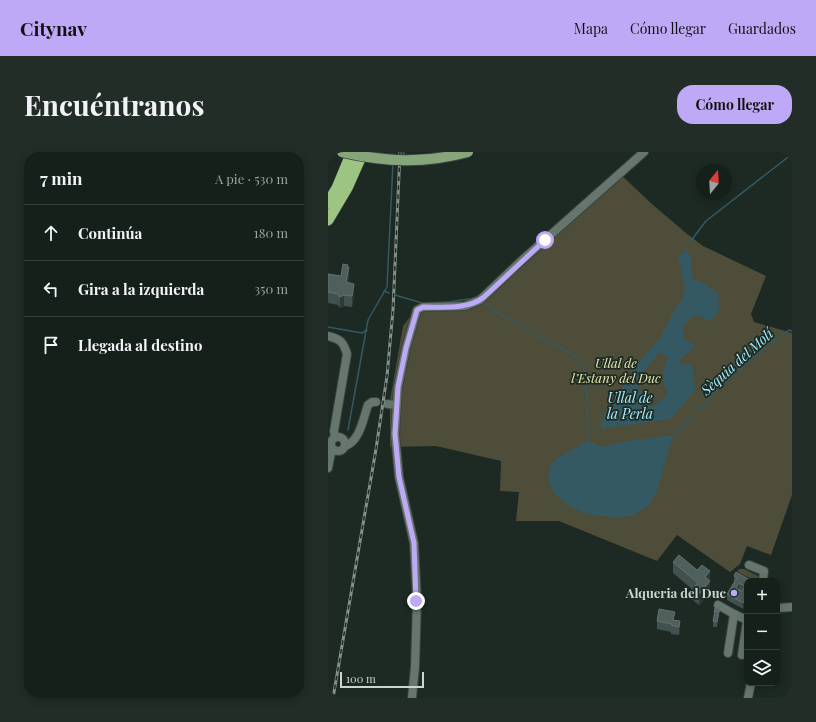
<!DOCTYPE html>
<html lang="es">
<head>
<meta charset="utf-8">
<style>
  :root { --surface:#15201a; --page:#222d27; --text:#f1f3f6; --muted:#9da3a2; --line:#343e39; --accent:#bda9f5 }
  body { margin:0; font-family:"Playfair Display",serif; background:var(--page); color:var(--text) }
  .controls { position:absolute; right:12px; bottom:12px; display:grid; overflow:hidden; border-radius:8px; box-shadow:0 2px 10px #0003 }
  .controls button { width:36px; height:36px; display:grid; place-items:center; padding:0; border:0; border-bottom:1px solid var(--line); background:var(--surface); color:var(--text); font:20px sans-serif }
  .compass { position:absolute; left:368px; top:12px; width:36px; height:36px; border-radius:50%; background:var(--surface); box-shadow:0 2px 10px #0003; rotate:18deg }
  .scale { position:absolute; left:12px; bottom:10px; width:84px; box-sizing:border-box; padding-left:4px; border:2px solid #cbd4cf; border-top:0; font-size:11px; line-height:14px; white-space:nowrap; color:#cbd4cf; -webkit-text-stroke:3px #1c2a23; paint-order:stroke }
  .stop { position:absolute; width:12px; height:12px; margin:-9px; border:3px solid #bda9f5; border-radius:50%; background:#fff }
  .stop.end { background:#bda9f5; border-color:#fff; box-shadow:0 1px 4px #0008 }
  .list { margin:0; padding:0; list-style:none }
  h2 { display:flex; justify-content:space-between; align-items:center; height:52px; margin:0; padding:0 16px; font-size:17px }
  h2 small { font-size:13px; font-weight:400; color:var(--muted) }
  .list li { display:grid; grid-template-columns:26px 1fr auto; gap:12px; align-items:center; box-sizing:border-box; height:56px; padding:0 16px; border-top:1px solid var(--line) }
  .list b { display:block; font-size:15px; white-space:nowrap }
  .list em { font-size:13px; font-style:normal; color:var(--muted) }
  .icon { flex:none; width:22px; height:22px; fill:none; stroke:currentColor; stroke-width:2; stroke-linecap:round; stroke-linejoin:round }
  .map { position:relative; flex:none; width:464px; height:546px; overflow:hidden; border-radius:16px }
  header { display:flex; align-items:center; gap:24px; box-sizing:border-box; height:56px; padding:0 20px; background:var(--accent); color:#111 }
  header strong { font-size:19px }
  nav { display:flex; gap:22px; margin-inline-start:auto; font-size:14px }
  .intro { display:flex; align-items:center; justify-content:space-between; box-sizing:border-box; height:96px; padding:0 24px }
  h1 { margin:0; font-size:28px }
  .button { padding:10px 18px; border-radius:16px; background:var(--accent); color:#111; font-size:14px; font-weight:700 }
  main { display:flex; gap:24px; padding:0 24px }
  aside { flex:1; background:var(--surface); border-radius:16px; box-shadow:0 2px 10px #0003 }
  .map>svg:first-child { display:block }
</style>
</head>
<body>
<header>
<strong>Citynav</strong>
<nav><a>Mapa</a><a>Cómo llegar</a><a>Guardados</a></nav>
</header>
<div class="intro"><h1>Encuéntranos</h1><a class="button">Cómo llegar</a></div>
<main>
<aside>
<h2>7 min<small>A pie · 530 m</small></h2>
<ul class="list">
<li><svg class="icon" aria-label="ahead" viewBox="0 0 24 24"><path d="M12 20V5M6 11l6-6 6 6"/></svg><div><b>Continúa</b></div><em>180 m</em></li>
<li><svg class="icon" aria-label="left" viewBox="0 0 24 24"><path d="M17 20v-9H6M10 6l-5 5 5 5"/></svg><div><b>Gira a la izquierda</b></div><em>350 m</em></li>
<li><svg class="icon" aria-label="arrive" viewBox="0 0 24 24"><path d="M6 21V4h12l-3 4 3 4H6"/></svg><div><b>Llegada al destino</b></div></li>
</ul>
</aside>
<div class="map">
<svg width="464" height="546" viewBox="0 0 464 546">
  <rect width="100%" height="100%" fill="#1c2a23"/>
  <g fill="#4d4d39">
    <polygon points="290,20 325,53 358,81 375,94 438,124 423,162 426,170 464,181 464,343 443,403 419,394 412,412 402,420 349,383 329,409 231,369 188,369 191,340 172,339 173,309 108,294 62,295 62,248 75,174 89,156 136,152 161,136"/>
    <polygon points="412,417 416,417 434,426 434,429 427,429 410,420 410,418"/>
  </g>
  <g fill="#355962" fill-rule="evenodd">
    <path d="M 358,101 L 363,105 L 364,126 L 378,132 L 390,141 L 391,159 L 383,169 L 366,163 L 356,173 L 355,187 L 367,193 L 352,208 L 354,213 L 364,212 L 367,239 L 342,267 L 273,277 L 273,270 L 279,258 L 314,206 L 333,185 L 347,157 L 354,148 L 357,136 L 350,103 ZM 331,201 L 340,205 L 336,216 L 336,233 L 340,239 L 334,248 L 324,255 L 310,235 L 317,218 Z"/>
    <polygon points="345,283 329,339 321,353 306,363 290,366 258,362 241,354 227,342 220,328 222,314 229,306 260,289 274,295 294,290"/>
  </g>
  <g fill="none" stroke-linecap="round" stroke-linejoin="round">
    <g stroke="#355962" stroke-width="1.5">
      <polyline points="74,2 76,2 76,0"/>
      <polyline points="362,90 378,69 464,2"/>
      <polyline points="358,101 359,97"/>
      <polyline points="56,139 61,141"/>
      <polyline points="67,143 94,151"/>
      <path d="M 156,150 L 167,159 L 244,202 C 261,218 258,226 259,248"/>
      <polyline points="112,151 148,146"/>
      <polyline points="0,175 34,181 39,178"/>
      <polyline points="259,254 260,289"/>
      <path d="M 368,260 C 396,230 427,201 461,178 L 464,179"/>
      <polyline points="20,278 40,168 59,135 65,11"/>
      <polyline points="345,283 364,264"/>
    </g>
    <g stroke="#39453f" stroke-width="10">
      <g id="minor">
        <path d="M 0,184 C 12,187 15,189 19,202 L 6,279 L 7,285"/>
        <polyline points="59,252 68,253"/>
        <circle cx="10" cy="292" r="7"/>
        <path d="M 17,294 C 32,289 35,267 40,253 L 44,250 L 48,250"/>
        <polyline points="0,316 3,301 5,297"/>
        <polyline points="421,413 436,419 435,429"/>
        <polyline points="390,453 406,462"/>
        <polyline points="450,456 464,455"/>
        <polyline points="400,501 406,462 419,468"/>
        <polyline points="414,503 419,468"/>
        <polyline points="84,546 87,515 89,449 86,391 71,325 67,282 70,235 78,196 89,158 95,155 137,154 152,148 192,110 316,0"/>
        <polyline points="420,546 423,531"/>
      </g>
    </g>
    <g stroke="#39453f" stroke-width="12">
      <g id="highway">
        <polyline points="0,51 9,36 24,0"/>
        <polyline points="0,68 19,36 35,0"/>
      </g>
    </g>
    <use href="#minor" stroke="#66766d" stroke-width="8"/>
    <use href="#highway" stroke="#9dc483" stroke-width="11"/>
    <g stroke="#85908a" stroke-width="3">
      <polyline id="rail" points="5,546 48,297 59,224 65,158 72,0"/>
    </g>
    <use href="#rail" stroke="#1c2a23" stroke-width="1.5" stroke-dasharray="4.5" stroke-linecap="butt"/>
    <g stroke="#39453f" stroke-width="12" stroke-linecap="butt">
      <path id="major-bridge" d="M 14,0 C 58,10 96,12 140,0"/>
    </g>
    <use href="#major-bridge" stroke="#87a57a" stroke-width="10"/>
  </g>
  <g fill="#40514f">
    <polygon points="20,115 21,126 20,130 26,143 24,155 16,154 12,156 10,153 0,151 0,122 13,124"/>
    <polygon points="345,410 369,418 382,419 382,441 371,453 365,448 365,438 345,421"/>
    <polygon points="406,424 419,429 419,450 415,457 399,448 399,442 406,430"/>
    <polygon points="391,457 389,475 385,475 385,469"/>
    <polygon points="347,468 352,469 352,478 351,483 343,482 343,480 329,477 329,469"/>
  </g>
  <g fill="#2b3b37">
    <polygon points="21,115 21,126 18,141 18,130"/>
    <polygon points="26,132 26,143 24,155 24,144"/>
    <polygon points="16,143 16,154 12,156 12,145"/>
    <polygon points="382,419 382,441 371,453 371,442 377,425"/>
    <polygon points="411,431 411,437 408,442 408,436"/>
    <polygon points="419,444 419,450 415,457 415,451"/>
    <polygon points="391,457 391,465 389,475 389,470"/>
    <polygon points="352,469 352,478 351,483 351,475"/>
  </g>
  <g fill="#4e5f5c" stroke="#62716e" fill-rule="evenodd">
    <polygon points="15,112 20,113 19,115 21,115 18,130 26,132 24,144 16,143 12,145 10,142 0,140 0,122 13,124"/>
    <polygon points="351,403 369,418 374,413 382,419 377,425 382,429 371,442 365,436 370,431 345,410"/>
    <path d="M 408,420 L 424,429 L 419,429 L 419,444 L 415,451 L 399,442 L 409,426 L 406,424 ZM 411,431 L 417,434 L 414,439 L 408,436 Z"/>
    <polygon points="387,456 391,457 391,460 391,459 387,459 386,460"/>
    <polygon points="331,457 347,460 345,468 352,469 351,475 343,473 344,472 329,469"/>
    <polygon points="387,459 391,459 389,470 385,469"/>
  </g>
  <g fill="none" stroke-linecap="round" stroke-linejoin="round">
    <path stroke="#bda9f5" stroke-width="5" d="M 88,449 L 86,391 L 71,325 L 67,282 L 70,235 L 78,196 L 89,158 L 95,155 C 114,155 140,158 156,145 L 217,88"/>
  </g>
  <circle fill="#bda9f5" stroke="#1c2a23" stroke-width="1.5" cx="406" cy="441" r="4"/>
  <g text-anchor="middle" stroke-width="3.5" stroke-linejoin="round" paint-order="stroke">
    <g font-size="13" font-style="italic" fill="#e8e7ae" stroke="#1c2a23">
      <text x="288" y="216">Ullal de<tspan x="288" dy="15">l’Estany del Duc</tspan></text>
    </g>
    <g font-size="13" font-weight="bold" fill="#cbd4cf" stroke="#1c2a23" text-anchor="end">
      <text x="398" y="446">Alqueria del Duc</text>
    </g>
    <g font-size="14" font-style="italic" fill="#a6edfe" stroke="#1c2a23">
      <text transform="translate(409 210) rotate(-42)" y="5">Sèquia del Molí</text>
      <text x="302" y="251">Ullal de<tspan x="302" dy="16">la Perla</tspan></text>
    </g>
  </g>
</svg>
<div class="controls">
<button>+</button>
<button>−</button>
<button><svg class="icon" aria-label="layers" viewBox="0 0 24 24"><path d="M12 4l9 5-9 5-9-5zM3 14l9 5 9-5"/></svg></button>
</div>
<svg class="compass" viewBox="-18 -18 36 36"><path d="M0-13l5 13h-10z" fill="#e53935"/><path d="M0 13l5-13h-10z" fill="#9da3a2"/></svg>
<div class="scale">100 m</div>
<div class="stop" style="left:217px;top:88px"></div>
<div class="stop end" style="left:88px;top:449px"></div>
</div>
</main>
</body>
</html>
